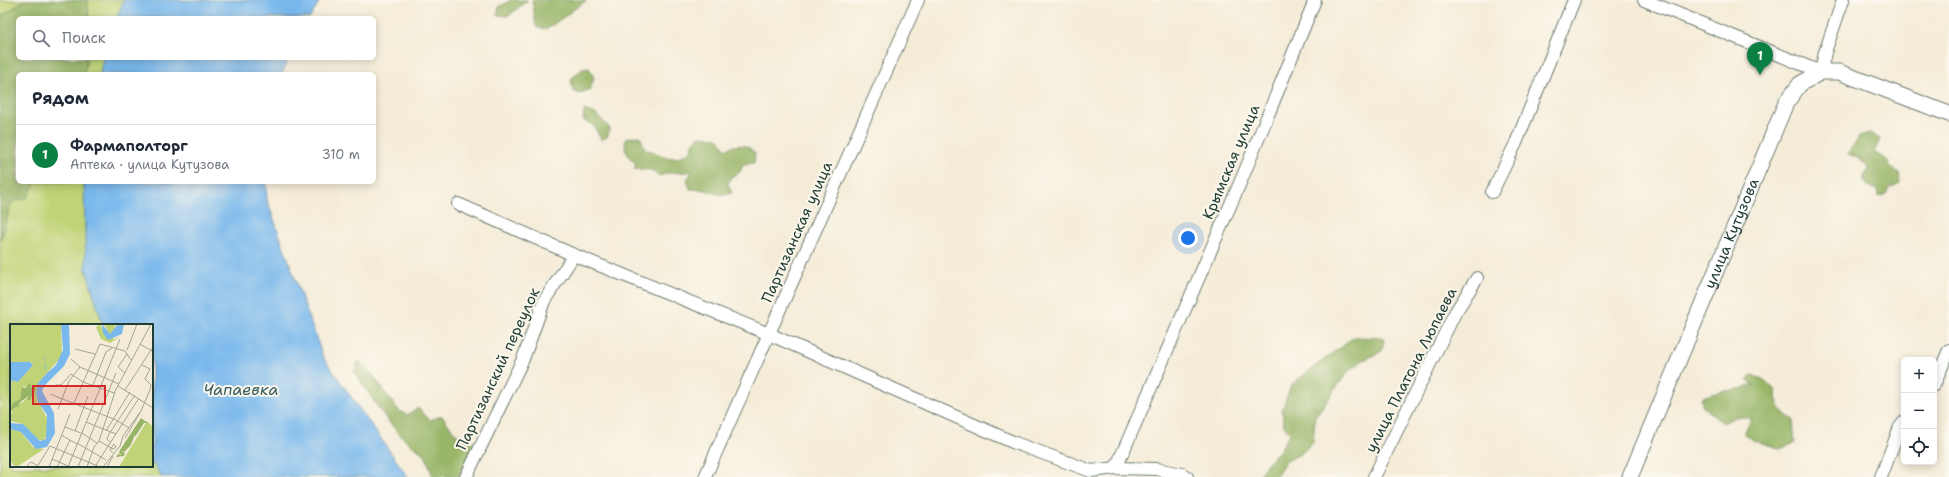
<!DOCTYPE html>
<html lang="ru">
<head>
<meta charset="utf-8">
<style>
  :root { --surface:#fff; --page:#f2f2f3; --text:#1f2937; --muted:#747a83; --line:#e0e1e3; --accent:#0b8043 }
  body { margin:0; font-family:"Shantell Sans",sans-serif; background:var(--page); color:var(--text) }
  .controls { position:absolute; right:12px; bottom:12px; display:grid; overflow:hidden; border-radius:6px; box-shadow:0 2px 10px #0003 }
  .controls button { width:36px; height:36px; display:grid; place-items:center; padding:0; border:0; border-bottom:1px solid var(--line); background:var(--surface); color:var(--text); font:20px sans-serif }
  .you { position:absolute; left:1188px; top:238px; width:14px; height:14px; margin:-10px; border:3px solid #fff; border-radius:50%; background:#1a73e8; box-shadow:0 0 0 6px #1a73e833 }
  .badge { display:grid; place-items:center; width:26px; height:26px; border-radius:50%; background:var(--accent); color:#fff; font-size:13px; font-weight:700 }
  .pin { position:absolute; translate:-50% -33px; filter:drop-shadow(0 1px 2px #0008) }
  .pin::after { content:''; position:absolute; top:21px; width:14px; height:12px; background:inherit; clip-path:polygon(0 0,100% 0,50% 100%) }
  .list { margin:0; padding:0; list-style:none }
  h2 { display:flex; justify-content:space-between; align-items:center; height:52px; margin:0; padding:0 16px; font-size:17px }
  h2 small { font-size:13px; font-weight:400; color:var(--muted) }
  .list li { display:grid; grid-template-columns:26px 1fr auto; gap:12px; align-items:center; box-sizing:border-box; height:60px; padding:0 16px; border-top:1px solid var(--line) }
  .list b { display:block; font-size:15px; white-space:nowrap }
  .list p { margin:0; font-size:13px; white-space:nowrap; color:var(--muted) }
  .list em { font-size:13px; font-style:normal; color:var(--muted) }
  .icon { flex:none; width:22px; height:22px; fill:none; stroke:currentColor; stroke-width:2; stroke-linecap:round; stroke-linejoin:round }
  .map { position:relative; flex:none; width:1949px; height:477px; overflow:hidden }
  .search { position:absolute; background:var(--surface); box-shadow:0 2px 10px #0003; left:16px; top:16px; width:360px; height:44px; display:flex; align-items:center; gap:10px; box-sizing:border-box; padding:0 14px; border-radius:6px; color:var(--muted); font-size:15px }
  .panel { position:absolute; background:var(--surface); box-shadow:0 2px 10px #0003; left:16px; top:72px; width:360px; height:112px; border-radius:6px }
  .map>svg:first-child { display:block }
</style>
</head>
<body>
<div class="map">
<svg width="1949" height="477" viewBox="0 0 1949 477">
  <rect width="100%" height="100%" fill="#fbf7ec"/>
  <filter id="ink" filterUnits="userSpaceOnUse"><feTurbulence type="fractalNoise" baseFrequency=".025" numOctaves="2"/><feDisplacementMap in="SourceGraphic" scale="8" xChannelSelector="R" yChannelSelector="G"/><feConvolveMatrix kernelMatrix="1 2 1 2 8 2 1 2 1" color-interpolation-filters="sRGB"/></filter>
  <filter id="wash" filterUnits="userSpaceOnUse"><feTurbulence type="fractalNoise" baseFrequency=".012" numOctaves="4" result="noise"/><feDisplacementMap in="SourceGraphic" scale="16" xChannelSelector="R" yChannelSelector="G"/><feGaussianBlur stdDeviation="0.9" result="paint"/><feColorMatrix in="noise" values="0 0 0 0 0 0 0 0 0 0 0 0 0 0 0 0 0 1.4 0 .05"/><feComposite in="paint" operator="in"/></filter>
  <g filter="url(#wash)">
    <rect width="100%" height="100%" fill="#f5ecd8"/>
    <g fill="#c0d376" stroke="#708855">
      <polygon points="0,0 25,0 0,17"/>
      <polygon points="87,0 124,0 117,18 89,18"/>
      <polygon points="87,58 103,58 100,74 84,74"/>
      <path d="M 36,182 L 84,182 L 86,269 L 103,325 L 11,325 L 11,466 L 152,466 L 152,462 L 162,477 L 0,477 L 0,239 C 7,227 4,210 12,201 C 20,194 32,192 36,182 Z"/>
    </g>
    <g fill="#98b567" stroke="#5c794e">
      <path d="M 25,0 L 87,0 L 89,18 L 18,18 L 18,58 L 87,58 L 84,74 L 18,74 L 18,182 L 36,182 L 27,198 L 12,202 C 6,214 7,228 0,239 L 0,17 Z"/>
      <polygon points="511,0 528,0 508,16 497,15 499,7"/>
      <polygon points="532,0 587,0 547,29 536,27"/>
      <polygon points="589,68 594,78 590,89 579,94 573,91 571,79 582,69"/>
      <polygon points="584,110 596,114 610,128 607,137 601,140 594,126 583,120"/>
      <path d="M 1870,133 L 1880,139 L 1874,152 L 1888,161 L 1890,167 L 1899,173 L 1900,183 L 1889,188 L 1886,194 L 1878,197 L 1877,190 L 1871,188 L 1864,183 L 1864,176 L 1869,169 C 1863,160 1858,157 1847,154 C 1851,148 1857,143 1859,136 Z"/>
      <path d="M 640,136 L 645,149 C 666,155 671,165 692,150 L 693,143 L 699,136 L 718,138 L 726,149 C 738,144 746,143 755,153 L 754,163 L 743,164 L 740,172 L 731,177 L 728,184 L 732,193 C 718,197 716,192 704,190 C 699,189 694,189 690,189 L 687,180 L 692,171 C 679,174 673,170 660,176 L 651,170 L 634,169 L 636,164 C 627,155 623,150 626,138 Z"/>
      <polygon points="1354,337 1384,338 1382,351 1362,361 1347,373 1315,417 1313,442 1302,453 1285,462 1275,477 1254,477 1259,475 1269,461 1280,450 1290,433 1284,426 1282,410 1291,385"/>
      <path d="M 359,361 L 372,374 L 399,411 L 407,415 L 418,408 L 430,420 L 442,416 C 453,431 458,439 477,444 L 459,476 L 433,477 L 425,454 C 392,435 375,402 354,371 Z"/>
      <path d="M 1752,375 L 1764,380 L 1775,389 C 1776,401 1780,414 1793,419 L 1795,443 L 1780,449 C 1766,442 1756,445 1744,434 L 1751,418 L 1736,417 L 1723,423 L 1703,407 L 1701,398 C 1718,390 1736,391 1754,385 L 1747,381 Z"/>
    </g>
    <g fill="#79b8ec" stroke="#4c7a90">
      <polygon points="124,0 320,0 310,18 117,18"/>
      <polygon points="103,58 289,58 282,74 100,74"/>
      <polygon points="84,182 266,182 267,200 323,357 408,477 162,477 152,462 152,325 103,325 86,269"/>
    </g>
  </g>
  <g filter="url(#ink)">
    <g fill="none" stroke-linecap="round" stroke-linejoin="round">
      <g stroke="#6a7a6d" stroke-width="14">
        <g id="minor">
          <polyline points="1644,0 1821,72 1825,52 1843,0"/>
          <polyline points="1492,192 1516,143 1574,0"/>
          <polyline points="458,204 574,255 769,334 1015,443 1091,471 1116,468 1157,469 1182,474 1187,477"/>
          <polyline points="1934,385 1949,350"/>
          <polyline points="1116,468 1243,176 1315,0"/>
          <polyline points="466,477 523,359 544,301 574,255"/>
          <polyline points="705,477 918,0"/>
          <polyline points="1374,477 1455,313 1477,278"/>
          <polyline points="1881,477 1900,427 1904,422"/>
        </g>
      </g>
      <g stroke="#6a7a6d" stroke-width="17">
        <g id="tertiary">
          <path id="s1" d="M 1630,477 L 1786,103 L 1800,84 L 1821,72 L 1839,72 L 1949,114"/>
        </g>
      </g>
      <use href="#minor" stroke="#fff" stroke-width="12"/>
      <use href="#tertiary" stroke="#fff" stroke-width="15"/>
    </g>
  </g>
  <g text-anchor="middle" stroke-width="4" stroke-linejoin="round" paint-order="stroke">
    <g font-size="15" fill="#1f3d34" stroke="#fbf7ec">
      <text transform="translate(1231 162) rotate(-67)" y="5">Крымская улица</text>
      <text transform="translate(797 232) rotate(-66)" y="5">Партизанская улица</text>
      <text dy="5" stroke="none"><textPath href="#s1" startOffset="264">улица Кутузова</textPath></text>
      <text transform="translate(498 369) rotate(-65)" y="5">Партизанский переулок</text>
      <text transform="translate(1411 370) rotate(-63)" y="5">улица Платона Люпаева</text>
    </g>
    <g font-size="16" font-style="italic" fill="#365c62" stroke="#fbf7ec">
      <text x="241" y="395">Чапаевка</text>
    </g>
  </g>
  <g transform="translate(10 324)">
    <rect width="143" height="143" fill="#f5ecd8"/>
    <path d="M 0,0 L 51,0 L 52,32 L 28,59 L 31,83 L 37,94 L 38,110 L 33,117 L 26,115 L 13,100 L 0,97 L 0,90 L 3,88 L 0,87 L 7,77 L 0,85 L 0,69 L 5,63 L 0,68 L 2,56 L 8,58 L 23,41 L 20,38 L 0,38 ZM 25,61 L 21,75 L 19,72 L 12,79 L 9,78 L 2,86 L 5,81 L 14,75 L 8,75 L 10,75 L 13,62 L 20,65 ZM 90,0 L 95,10 L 104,15 L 111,12 L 100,19 L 91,15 L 86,3 ZM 94,0 L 106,0 L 104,5 L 108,0 L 103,9 L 99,10 ZM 137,97 L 143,103 L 143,143 L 109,143 ZM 4,105 L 11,108 L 23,123 L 34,125 L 8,142 L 3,141 L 0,135 L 0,106 Z" fill="#c0d376" fill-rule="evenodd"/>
    <path d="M 24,54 L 21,62 L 19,64 L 25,61 L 26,65 L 20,76 L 17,76 L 19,72 L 9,79 L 8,84 L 7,82 L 0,87 L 3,79 L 10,75 L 12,63 L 16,64 L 19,59 L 21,61 ZM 131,94 L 138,99 L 134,99 L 125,113 L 125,110 L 121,121 L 114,128 L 110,127 L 115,129 L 114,132 L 106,133 L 108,130 L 112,131 L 109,129 L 110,126 Z" fill="#98b567"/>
    <path d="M 51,0 L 59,0 L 60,30 L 54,42 L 35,61 L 32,67 L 44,89 L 45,109 L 37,123 L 26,125 L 11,108 L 0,105 L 0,99 L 13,100 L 30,117 L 36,115 L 37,91 L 28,78 L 26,69 L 28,59 L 37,49 L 35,44 L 36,37 L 34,33 L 21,33 L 35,33 L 36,37 L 36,45 L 37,49 L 46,41 L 53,26 ZM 92,0 L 100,10 L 108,0 L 114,0 L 112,10 L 98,16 L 93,9 ZM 0,38 L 20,38 L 23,41 L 8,58 L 2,56 L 0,63 Z" fill="#79b8ec"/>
    <path fill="none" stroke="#9fa696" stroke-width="1" d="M 130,20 L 142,27M 65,25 L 85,30M 117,26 L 127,0M 61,35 L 70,43 L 109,60M 115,49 L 108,43 L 117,30M 46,61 L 51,61 L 61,50 L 73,58 L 104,69 L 141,0M 83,61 L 96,28 L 102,24M 108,62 L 143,84M 115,66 L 143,23M 40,70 L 106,96 L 119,104M 64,79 L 90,20 L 115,27 L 121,36M 48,85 L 59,57 L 70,43M 76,98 L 106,110M 55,103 L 71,109M 65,107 L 78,72M 96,107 L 120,68M 72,109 L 87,119M 51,111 L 67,120M 115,114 L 130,89M 89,117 L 103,125 L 106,123M 100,118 L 97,115 L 99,110 L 125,71M 67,119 L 96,136M 103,129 L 100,126 L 104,120 L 106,123M 42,135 L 58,142M 86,141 L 129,74M 16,143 L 21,138 L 28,142M 27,143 L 40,122 L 90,143M 39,143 L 60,90M 47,143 L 60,116M 58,143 L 110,15M 68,143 L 106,49M 77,143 L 84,123 L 89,117 L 105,68M 93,143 L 110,122 L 113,112 L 131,87 L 140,66 L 141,61 L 135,55 L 140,45 L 132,41M 97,143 L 103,132"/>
    <path fill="#d62828" fill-opacity="0.15" stroke="#d62828" stroke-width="2" d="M 23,62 L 95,62 L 95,80 L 23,80 Z"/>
    <rect width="143" height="143" fill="none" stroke="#1f3d34" stroke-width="2"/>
  </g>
</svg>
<div class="controls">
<button>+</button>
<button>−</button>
<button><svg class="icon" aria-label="locate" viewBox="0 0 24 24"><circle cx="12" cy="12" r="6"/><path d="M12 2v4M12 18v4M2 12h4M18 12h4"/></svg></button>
</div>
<div class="you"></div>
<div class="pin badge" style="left:1760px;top:75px">1</div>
<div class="search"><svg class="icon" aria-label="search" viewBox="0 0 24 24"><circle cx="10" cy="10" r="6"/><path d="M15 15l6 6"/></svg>Поиск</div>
<section class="panel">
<h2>Рядом<small></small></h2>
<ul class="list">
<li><span class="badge">1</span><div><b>Фармаполторг</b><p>Аптека · улица Кутузова</p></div><em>310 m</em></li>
</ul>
</section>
</div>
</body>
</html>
